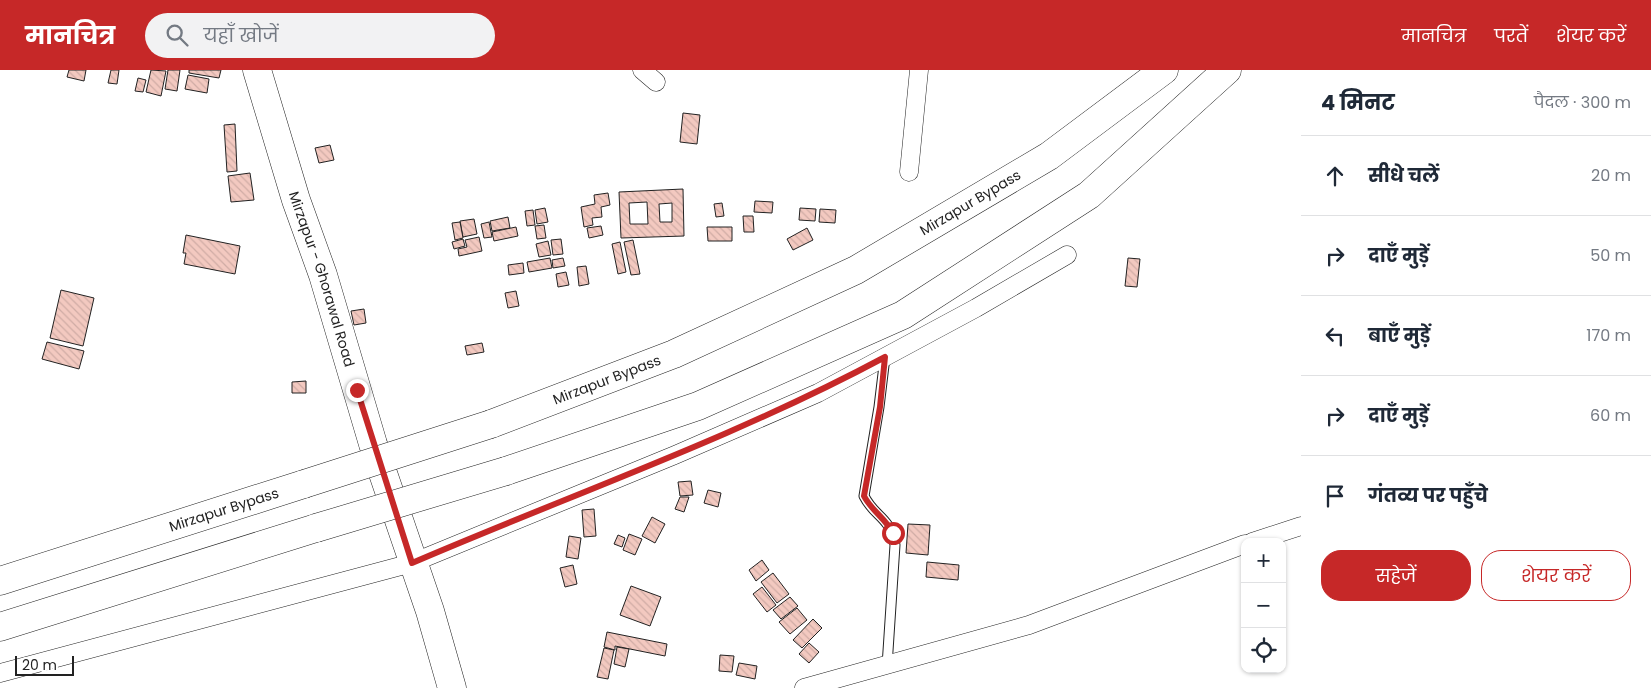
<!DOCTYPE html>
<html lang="hi">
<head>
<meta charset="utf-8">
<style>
  :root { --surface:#fff; --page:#f2f2f3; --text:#1f2937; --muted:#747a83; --line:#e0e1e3; --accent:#c62828 }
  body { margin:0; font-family:Poppins,"Noto Sans Devanagari",sans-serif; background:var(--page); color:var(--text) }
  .controls { position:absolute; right:15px; bottom:15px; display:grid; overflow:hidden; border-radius:10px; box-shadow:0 1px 4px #0004 }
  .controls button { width:45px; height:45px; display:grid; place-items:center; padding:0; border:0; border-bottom:1px solid var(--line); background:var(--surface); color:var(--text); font:25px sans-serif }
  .scale { position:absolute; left:15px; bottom:12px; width:59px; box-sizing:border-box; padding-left:5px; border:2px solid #222; border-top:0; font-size:14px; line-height:18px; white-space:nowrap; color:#222; -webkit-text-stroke:4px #fff; paint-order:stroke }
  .stop { position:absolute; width:15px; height:15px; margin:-11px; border:4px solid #c62828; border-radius:50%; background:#fff }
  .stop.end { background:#c62828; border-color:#fff; box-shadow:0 1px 5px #0008 }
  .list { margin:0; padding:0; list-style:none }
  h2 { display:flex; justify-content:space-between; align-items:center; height:65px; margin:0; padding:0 20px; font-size:21px }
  h2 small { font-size:16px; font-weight:400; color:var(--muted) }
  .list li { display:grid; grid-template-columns:32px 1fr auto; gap:15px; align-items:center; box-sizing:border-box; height:80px; padding:0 20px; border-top:1px solid var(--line) }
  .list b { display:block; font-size:19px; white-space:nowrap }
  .list em { font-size:16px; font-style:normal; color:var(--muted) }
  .actions { display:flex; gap:10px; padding:15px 20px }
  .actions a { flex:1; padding:11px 0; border:1px solid var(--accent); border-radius:20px; text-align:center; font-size:18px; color:var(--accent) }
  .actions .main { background:var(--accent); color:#fff }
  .icon { flex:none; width:28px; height:28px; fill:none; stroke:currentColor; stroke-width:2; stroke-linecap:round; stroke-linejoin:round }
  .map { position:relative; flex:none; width:1301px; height:618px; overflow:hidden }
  header { display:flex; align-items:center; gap:30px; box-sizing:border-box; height:70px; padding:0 25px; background:var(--accent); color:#fff }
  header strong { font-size:24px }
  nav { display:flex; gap:28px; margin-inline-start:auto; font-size:18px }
  .search { width:350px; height:45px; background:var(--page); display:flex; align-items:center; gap:12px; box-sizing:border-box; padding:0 18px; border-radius:28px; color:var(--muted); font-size:19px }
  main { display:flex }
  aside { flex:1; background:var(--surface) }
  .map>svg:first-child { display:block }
</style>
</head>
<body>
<header>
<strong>मानचित्र</strong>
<div class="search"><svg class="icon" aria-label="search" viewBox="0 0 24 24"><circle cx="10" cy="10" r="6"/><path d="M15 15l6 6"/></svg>यहाँ खोजें</div>
<nav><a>मानचित्र</a><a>परतें</a><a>शेयर करें</a></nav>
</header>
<main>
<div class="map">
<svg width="1301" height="618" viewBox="0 0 1301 618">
  <defs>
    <pattern id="building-back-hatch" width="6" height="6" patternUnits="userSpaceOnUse" patternTransform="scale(1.25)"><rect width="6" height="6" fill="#f3c9c0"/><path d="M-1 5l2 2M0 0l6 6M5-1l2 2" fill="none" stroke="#d0aca5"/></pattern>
  </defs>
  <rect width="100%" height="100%" fill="#fff"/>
  <g fill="url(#building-back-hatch)" stroke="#222" fill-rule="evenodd">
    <polygon points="69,0 86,0 84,11 67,7"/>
    <polygon points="111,0 119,0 117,14 108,13"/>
    <polygon points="151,0 166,1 161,26 146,22"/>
    <polygon points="168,0 180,0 177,21 165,19"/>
    <polygon points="189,0 221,0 219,8 189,3"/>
    <polygon points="188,5 209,9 207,23 185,19"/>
    <polygon points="138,8 146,10 143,22 135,21"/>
    <polygon points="683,43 700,45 697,74 680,72"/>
    <polygon points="235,54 237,101 227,102 224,55"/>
    <polygon points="330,75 334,90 319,93 315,78"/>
    <polygon points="250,103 254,130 231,132 228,106"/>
    <path d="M 683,119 L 684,166 L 621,168 L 619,122 ZM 647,132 L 648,154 L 630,154 L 629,133 ZM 672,133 L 672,152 L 660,152 L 659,134 Z"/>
    <polygon points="608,123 610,135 601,137 602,147 592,148 593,155 584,157 581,137 595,134 594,125"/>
    <polygon points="755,131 773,132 772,143 754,142"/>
    <polygon points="722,133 724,146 716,147 714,134"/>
    <polygon points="545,138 548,152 537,154 535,140"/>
    <polygon points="800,138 816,139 815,151 799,150"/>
    <polygon points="820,139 836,140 835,153 819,152"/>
    <polygon points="533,140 535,155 527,156 525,141"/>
    <polygon points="743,146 753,146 754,162 744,162"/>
    <polygon points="508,147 510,158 492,161 490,151"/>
    <polygon points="474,149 477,164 463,167 460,151"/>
    <polygon points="460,152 463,168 455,170 452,153"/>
    <polygon points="489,152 492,167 484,168 481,154"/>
    <polygon points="544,155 546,168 537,169 535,156"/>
    <polygon points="601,156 603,165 589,168 587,158"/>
    <polygon points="516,157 518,166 494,171 492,162"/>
    <polygon points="707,157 732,157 732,171 708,171"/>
    <polygon points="807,158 813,170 793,180 787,169"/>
    <polygon points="186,165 240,176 235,204 184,194 186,183 183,183"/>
    <polygon points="479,167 482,181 459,186 458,179 467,177 465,170"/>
    <polygon points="463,169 465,176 454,179 452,172"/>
    <polygon points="561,169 563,184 553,185 551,170"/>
    <polygon points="633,170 640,204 631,205 624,172"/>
    <polygon points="548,171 551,185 539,187 536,174"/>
    <polygon points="620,172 626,202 618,204 612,174"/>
    <polygon points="550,188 552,198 529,202 527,192"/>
    <polygon points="563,188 565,196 553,198 552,190"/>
    <polygon points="1128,188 1140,189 1137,217 1125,216"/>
    <polygon points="523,193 524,203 509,205 508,195"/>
    <polygon points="586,196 589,214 579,216 577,197"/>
    <polygon points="566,202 569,215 558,217 556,204"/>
    <polygon points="61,220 94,228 83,276 50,268"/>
    <polygon points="516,221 519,236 508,238 505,223"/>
    <polygon points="364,239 366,253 354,255 351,241"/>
    <polygon points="47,272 84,281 79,299 42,289"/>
    <polygon points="482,273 484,282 467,285 465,276"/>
    <polygon points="306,311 306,323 292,323 292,312"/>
    <polygon points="691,411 693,425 680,426 678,412"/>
    <polygon points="708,420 721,423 718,437 704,433"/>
    <polygon points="680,427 689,427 684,442 675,439"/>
    <polygon points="594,439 596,466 584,467 582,440"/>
    <polygon points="652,447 665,454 655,473 642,466"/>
    <polygon points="908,454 930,455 928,485 906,483"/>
    <polygon points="629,464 642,469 635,485 623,480"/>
    <polygon points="618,465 625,468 622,477 614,474"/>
    <polygon points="569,466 581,468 578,489 566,487"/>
    <polygon points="762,490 769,500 756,511 749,500"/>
    <polygon points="927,492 959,495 958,510 926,507"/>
    <polygon points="573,495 577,514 565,517 560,498"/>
    <polygon points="773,503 789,524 777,533 761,512"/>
    <polygon points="631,516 661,527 650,556 620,545"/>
    <polygon points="762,517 776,535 767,542 753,524"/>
    <polygon points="790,527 798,536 781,549 773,540"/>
    <polygon points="797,538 807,550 790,564 779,552"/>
    <polygon points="813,549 822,558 802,578 793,570"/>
    <polygon points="607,562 667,574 665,586 615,576 615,580 604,577"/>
    <polygon points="809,573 819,582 809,593 799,584"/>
    <polygon points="617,577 629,579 625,597 614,594"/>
    <polygon points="604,578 614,580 608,609 597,607"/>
    <polygon points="720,585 734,586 732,602 719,601"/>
    <polygon points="739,593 757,596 755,609 736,605"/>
  </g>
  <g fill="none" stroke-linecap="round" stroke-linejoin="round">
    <g stroke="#222" stroke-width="11">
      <path id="lane" d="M 885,287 L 879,337 L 864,426 C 875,448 890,446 895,475 L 887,596"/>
    </g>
    <g stroke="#222" stroke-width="19">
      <g id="street">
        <polyline points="642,0 656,12"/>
        <polyline points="909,102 919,0"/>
        <polyline points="1252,472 1301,456"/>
        <polyline points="0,603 412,493 675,385 818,323 976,238 1067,185"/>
        <polyline points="804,618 1029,555 1245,474"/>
      </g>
    </g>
    <g stroke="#222" stroke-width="29">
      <g id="primary">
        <path id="s1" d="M 257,0 L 296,130 L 323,205 L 373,374 L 430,541 L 452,618"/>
      </g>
    </g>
    <g stroke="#222" stroke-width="29">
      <g id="highway">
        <path id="s2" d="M 491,354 L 674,284 L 856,200 L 1049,86 L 1164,0"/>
        <polyline points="506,401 698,336 903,245 1089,125 1227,0"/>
        <path id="s3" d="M 0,511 L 304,414"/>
        <polyline points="0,557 316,458"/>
      </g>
    </g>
    <use href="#lane" stroke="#fff" stroke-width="9"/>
    <use href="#street" stroke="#fff" stroke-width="18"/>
    <use href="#primary" stroke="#fff" stroke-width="28"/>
    <use href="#highway" stroke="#fff" stroke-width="28"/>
    <g stroke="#222" stroke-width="29" stroke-linecap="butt">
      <g id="highway-bridge">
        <polyline points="304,414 491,354"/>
        <polyline points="316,458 506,401"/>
      </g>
    </g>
    <use href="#highway-bridge" stroke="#fff" stroke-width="28"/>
  </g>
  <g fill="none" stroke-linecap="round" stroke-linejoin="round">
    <path stroke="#c62828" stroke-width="6" d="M 357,320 L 412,493 C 570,425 734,368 885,287 L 880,337 L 864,426 C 871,440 885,448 893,463"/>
  </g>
  <g text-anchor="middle" stroke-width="4" stroke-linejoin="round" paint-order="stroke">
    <g font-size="14" fill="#222" stroke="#fff">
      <text dy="5" stroke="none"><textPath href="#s2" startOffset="529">Mirzapur Bypass</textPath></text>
      <text dy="5" stroke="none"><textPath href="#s1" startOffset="219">Mirzapur - Ghorawal Road</textPath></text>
      <text dy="5" stroke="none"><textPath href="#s2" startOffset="124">Mirzapur Bypass</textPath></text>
      <text dy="5" stroke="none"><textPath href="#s3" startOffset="235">Mirzapur Bypass</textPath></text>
    </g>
  </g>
</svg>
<div class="controls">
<button>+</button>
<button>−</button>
<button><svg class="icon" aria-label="locate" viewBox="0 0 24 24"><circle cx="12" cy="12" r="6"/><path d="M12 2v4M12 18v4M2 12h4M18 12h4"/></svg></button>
</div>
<div class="scale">20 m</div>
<div class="stop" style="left:893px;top:463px"></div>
<div class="stop end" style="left:357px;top:320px"></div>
</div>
<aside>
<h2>4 मिनट<small>पैदल · 300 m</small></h2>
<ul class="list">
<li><svg class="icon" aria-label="ahead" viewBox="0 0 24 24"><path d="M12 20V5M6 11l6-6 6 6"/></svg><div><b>सीधे चलें</b></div><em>20 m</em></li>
<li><svg class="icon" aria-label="right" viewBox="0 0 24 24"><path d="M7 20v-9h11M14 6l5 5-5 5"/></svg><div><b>दाएँ मुड़ें</b></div><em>50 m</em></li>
<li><svg class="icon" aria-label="left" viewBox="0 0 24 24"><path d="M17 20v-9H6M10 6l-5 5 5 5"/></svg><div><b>बाएँ मुड़ें</b></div><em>170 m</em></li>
<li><svg class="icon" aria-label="right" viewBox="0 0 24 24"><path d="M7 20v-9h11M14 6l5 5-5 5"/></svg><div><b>दाएँ मुड़ें</b></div><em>60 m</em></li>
<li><svg class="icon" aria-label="arrive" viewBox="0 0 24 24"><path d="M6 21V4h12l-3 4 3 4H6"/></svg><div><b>गंतव्य पर पहुँचे</b></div></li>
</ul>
<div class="actions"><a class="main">सहेजें</a><a>शेयर करें</a></div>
</aside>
</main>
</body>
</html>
